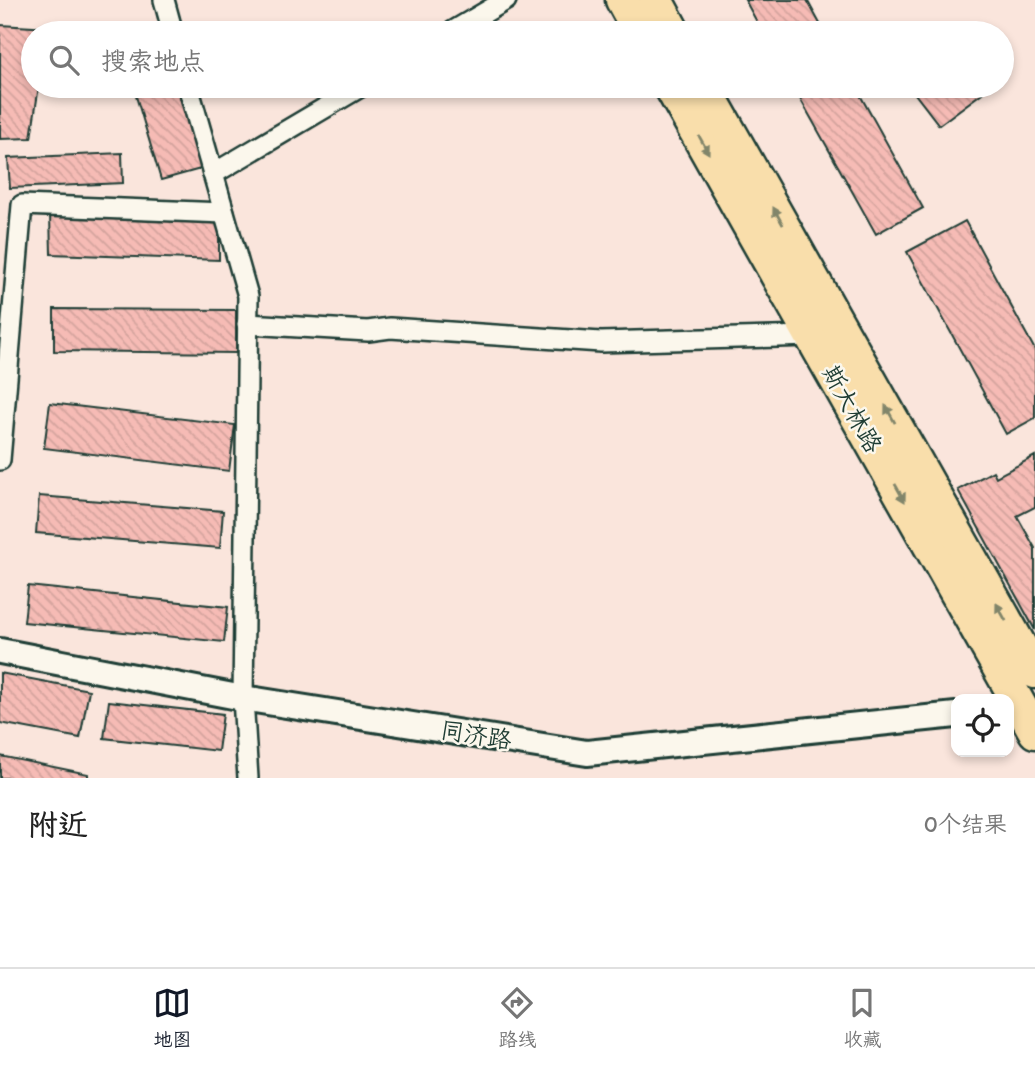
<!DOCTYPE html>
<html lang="zh">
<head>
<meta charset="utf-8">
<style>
  :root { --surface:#fff; --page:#f2f2f2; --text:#222; --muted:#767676; --line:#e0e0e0; --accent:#111827 }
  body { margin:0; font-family:Itim,"LXGW WenKai TC",sans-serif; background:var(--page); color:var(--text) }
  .controls { position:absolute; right:21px; bottom:21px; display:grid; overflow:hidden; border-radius:14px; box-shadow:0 4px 10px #0003 }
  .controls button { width:63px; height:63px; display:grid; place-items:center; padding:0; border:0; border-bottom:2px solid var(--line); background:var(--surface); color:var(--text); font:35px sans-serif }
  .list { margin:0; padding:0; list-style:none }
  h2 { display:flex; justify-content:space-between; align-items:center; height:91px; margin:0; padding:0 28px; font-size:30px }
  h2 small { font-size:23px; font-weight:400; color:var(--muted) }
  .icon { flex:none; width:38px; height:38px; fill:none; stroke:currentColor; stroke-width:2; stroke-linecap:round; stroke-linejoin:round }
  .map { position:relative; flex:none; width:1035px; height:778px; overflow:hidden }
  .search { position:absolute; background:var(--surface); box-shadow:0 4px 10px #0003; left:21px; right:21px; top:21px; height:77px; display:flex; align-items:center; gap:18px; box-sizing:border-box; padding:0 24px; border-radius:38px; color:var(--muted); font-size:26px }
  .sheet { height:189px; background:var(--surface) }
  nav { display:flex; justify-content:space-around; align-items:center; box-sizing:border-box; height:98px; border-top:2px solid var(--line); background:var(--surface); font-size:19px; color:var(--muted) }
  nav a { display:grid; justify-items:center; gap:4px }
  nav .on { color:var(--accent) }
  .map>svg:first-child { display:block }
</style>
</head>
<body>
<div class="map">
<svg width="1035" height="778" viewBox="0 0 1035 778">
  <defs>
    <pattern id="building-back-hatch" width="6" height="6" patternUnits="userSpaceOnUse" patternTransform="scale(1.75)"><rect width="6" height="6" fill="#f6bbb5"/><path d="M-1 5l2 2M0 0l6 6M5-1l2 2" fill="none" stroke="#d2a29c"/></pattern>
  </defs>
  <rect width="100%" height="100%" fill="#fae5dc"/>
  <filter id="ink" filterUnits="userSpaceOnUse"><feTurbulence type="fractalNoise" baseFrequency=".0143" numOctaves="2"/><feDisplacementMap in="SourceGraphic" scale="14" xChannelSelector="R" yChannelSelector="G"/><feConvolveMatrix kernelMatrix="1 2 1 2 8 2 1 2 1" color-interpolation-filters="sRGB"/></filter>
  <g filter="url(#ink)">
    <g fill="url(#building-back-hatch)" stroke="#1f3d34" stroke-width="2">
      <polygon points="745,0 807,0 825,33 763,33"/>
      <polygon points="0,25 49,28 48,33 33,33 33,86 39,86 31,138 0,139"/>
      <polygon points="133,86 180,86 204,168 161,180"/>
      <polygon points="793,86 855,86 923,208 876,234"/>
      <polygon points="909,86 977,86 982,93 939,125"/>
      <polygon points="122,153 123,183 10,188 8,158"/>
      <polygon points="50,214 219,220 219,260 51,254"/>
      <polygon points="965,221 1035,350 1035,418 1006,434 907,252"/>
      <polygon points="54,309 236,310 236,353 54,351"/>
      <polygon points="50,403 235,425 229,471 44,448"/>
      <polygon points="1035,456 1035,507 1017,516 1035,548 1035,630 958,490 993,471 996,477"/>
      <polygon points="39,496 223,511 220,548 36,533"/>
      <polygon points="28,586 228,607 224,642 24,622"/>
      <polygon points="0,673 89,690 80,738 0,723"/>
      <polygon points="109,701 223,714 218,751 104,738"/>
      <polygon points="0,756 88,774 88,778 0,778"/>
    </g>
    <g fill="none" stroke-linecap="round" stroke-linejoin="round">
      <g stroke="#1f3d34" stroke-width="24">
        <g id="minor">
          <polyline points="164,0 173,33"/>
          <polyline points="450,33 506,0"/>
          <polyline points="188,86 248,296 243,698 248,778"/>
          <polyline points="213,174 362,86"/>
          <polyline points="247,324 368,331 390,328 601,342 811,336"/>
          <polyline points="0,460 22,205 224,213"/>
        </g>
      </g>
      <g stroke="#1f3d34" stroke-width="30">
        <polyline id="tertiary" points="0,651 243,698 587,753 956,715"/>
      </g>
      <g stroke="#1f3d34" stroke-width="37">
        <g id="primary">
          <polyline points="622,0 640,33"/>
          <polyline points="656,0 674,33"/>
          <polyline points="670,86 1035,732"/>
          <polyline points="704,86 1035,672"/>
        </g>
      </g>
      <use href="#minor" stroke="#fbf7ec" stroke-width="19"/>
      <use href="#tertiary" stroke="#fbf7ec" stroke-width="24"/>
      <use href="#primary" stroke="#f9deab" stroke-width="32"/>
    </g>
    <defs><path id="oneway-solid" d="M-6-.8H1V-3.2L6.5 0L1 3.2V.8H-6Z" transform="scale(1.75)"/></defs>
    <g fill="#81856a">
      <use href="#oneway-solid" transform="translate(704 145) rotate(61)"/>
      <use href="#oneway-solid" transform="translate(778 216) rotate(-119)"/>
      <use href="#oneway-solid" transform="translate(890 414) rotate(-119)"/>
      <use href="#oneway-solid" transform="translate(900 493) rotate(61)"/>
      <use href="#oneway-solid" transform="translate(1001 612) rotate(-119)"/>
    </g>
  </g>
  <g text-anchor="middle" stroke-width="5" stroke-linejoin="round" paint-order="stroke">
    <g font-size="24" fill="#1f3d34" stroke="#fbf7ec">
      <text transform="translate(852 409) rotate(61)" y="8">斯大林路</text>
      <text transform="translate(476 735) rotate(9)" y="8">同济路</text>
    </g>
  </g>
</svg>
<div class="controls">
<button><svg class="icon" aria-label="locate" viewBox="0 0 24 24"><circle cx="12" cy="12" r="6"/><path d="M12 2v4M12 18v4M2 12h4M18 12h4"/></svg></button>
</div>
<div class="search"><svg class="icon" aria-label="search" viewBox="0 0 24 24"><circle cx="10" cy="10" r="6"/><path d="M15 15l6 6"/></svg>搜索地点</div>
</div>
<section class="sheet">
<h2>附近<small>0个结果</small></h2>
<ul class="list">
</ul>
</section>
<nav>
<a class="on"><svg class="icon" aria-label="map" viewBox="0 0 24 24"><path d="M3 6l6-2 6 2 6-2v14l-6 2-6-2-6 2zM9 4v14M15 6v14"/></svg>地图</a>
<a><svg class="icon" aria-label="directions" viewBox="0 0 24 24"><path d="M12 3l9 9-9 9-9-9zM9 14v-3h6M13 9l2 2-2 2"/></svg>路线</a>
<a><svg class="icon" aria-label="saved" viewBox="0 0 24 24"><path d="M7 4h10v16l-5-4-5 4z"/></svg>收藏</a>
</nav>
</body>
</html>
